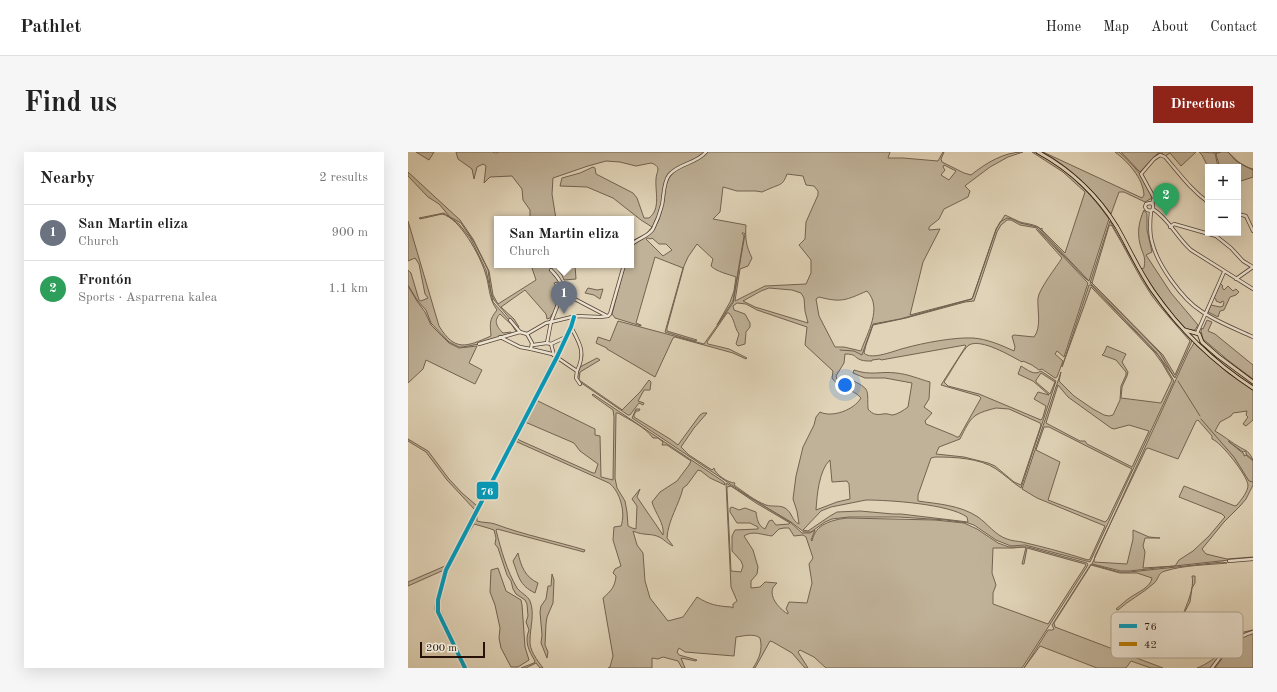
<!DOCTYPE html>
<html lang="en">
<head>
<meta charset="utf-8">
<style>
  :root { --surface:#fff; --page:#f6f6f6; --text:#222; --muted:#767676; --line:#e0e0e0; --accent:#8f2418 }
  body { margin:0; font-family:"Old Standard TT",serif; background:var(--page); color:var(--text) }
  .controls { position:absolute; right:12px; top:12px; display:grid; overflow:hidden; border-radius:0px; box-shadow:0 4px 16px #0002 }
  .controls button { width:36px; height:36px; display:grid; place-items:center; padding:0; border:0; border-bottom:1px solid var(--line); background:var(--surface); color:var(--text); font:20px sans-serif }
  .scale { position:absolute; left:12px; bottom:10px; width:65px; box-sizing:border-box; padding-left:4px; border:2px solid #261208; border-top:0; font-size:11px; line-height:14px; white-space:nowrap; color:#261208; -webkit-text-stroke:3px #ebe2d0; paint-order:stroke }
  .you { position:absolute; left:437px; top:233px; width:14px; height:14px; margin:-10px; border:3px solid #fff; border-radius:50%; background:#1a73e8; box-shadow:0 0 0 6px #1a73e833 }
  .badge { display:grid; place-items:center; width:26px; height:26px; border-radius:50%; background:var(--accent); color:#fff; font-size:13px; font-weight:700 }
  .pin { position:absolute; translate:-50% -33px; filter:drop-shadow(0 1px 2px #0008) }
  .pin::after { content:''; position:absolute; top:21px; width:14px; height:12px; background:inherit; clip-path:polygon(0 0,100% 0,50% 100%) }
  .popup { position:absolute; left:86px; top:64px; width:140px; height:52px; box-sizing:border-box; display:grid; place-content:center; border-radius:0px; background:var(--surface); filter:drop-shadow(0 1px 3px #0005); font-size:13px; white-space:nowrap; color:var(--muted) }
  .popup b { font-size:15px; color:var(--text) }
  .popup::after { content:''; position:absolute; left:50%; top:100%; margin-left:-8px; border:8px solid transparent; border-top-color:var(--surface) }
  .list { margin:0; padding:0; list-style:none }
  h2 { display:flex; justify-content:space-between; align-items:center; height:52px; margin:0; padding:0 16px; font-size:17px }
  h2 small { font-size:13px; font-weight:400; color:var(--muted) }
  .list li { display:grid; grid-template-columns:26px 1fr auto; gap:12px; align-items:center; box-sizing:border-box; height:56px; padding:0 16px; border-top:1px solid var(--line) }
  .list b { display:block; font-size:15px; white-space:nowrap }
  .list p { margin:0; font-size:13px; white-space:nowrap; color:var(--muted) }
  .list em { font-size:13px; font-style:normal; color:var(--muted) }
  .map { position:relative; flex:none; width:845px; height:516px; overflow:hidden; border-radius:0px }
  header { display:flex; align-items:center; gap:24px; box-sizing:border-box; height:56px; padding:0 20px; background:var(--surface); border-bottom:1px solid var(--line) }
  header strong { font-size:19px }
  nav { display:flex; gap:22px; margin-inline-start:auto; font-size:14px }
  .intro { display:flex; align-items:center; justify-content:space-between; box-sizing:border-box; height:96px; padding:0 24px }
  h1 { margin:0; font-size:28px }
  .button { padding:10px 18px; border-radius:0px; background:var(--accent); color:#fff; font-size:14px; font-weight:700 }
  main { display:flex; gap:24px; padding:0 24px }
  aside { flex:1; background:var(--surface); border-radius:0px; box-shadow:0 4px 16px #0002 }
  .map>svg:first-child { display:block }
</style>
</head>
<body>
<header>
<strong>Pathlet</strong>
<nav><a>Home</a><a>Map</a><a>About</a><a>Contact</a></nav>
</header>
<div class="intro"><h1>Find us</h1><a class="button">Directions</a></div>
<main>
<aside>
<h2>Nearby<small>2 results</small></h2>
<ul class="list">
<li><span class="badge" style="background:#6b7280">1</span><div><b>San Martin eliza</b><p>Church</p></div><em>900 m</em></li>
<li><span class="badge" style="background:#2e9e5b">2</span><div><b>Frontón</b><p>Sports · Asparrena kalea</p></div><em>1.1 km</em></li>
</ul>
</aside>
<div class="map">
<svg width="845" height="516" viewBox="0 0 845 516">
  <rect width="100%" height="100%" fill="#e0d3b7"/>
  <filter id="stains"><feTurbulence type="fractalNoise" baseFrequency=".005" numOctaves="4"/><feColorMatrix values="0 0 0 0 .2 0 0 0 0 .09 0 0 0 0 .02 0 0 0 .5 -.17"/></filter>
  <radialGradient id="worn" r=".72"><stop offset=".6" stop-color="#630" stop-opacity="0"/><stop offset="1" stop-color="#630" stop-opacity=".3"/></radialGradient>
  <g fill="#c0b299" stroke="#736250" fill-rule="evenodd">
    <polygon points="8,0 26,0 21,8"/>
    <path d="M 48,0 L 84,0 L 88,1 L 91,0 L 297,0 L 293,5 L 275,12 L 260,23 C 256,39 253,68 241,80 C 236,85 228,87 223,92 L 224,89 L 238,82 L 244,75 L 233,68 L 205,46 L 179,35 L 152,34 L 154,26 L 172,21 L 185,15 L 187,16 L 188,22 L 225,41 L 229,46 L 236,66 L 241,66 C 253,57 247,40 248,27 C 248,23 250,20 250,17 C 249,13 246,12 243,11 L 228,14 L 212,10 L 198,9 L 180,14 L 145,26 L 144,42 L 148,67 L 122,67 L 122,58 L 115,48 L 114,37 L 104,24 L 82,25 L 76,31 L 78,14 L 75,12 L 69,15 L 66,27 L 64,17 L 50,7 Z"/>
    <path d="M 299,0 L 482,0 L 480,6 L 495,6 L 530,9 L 535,0 L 536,0 L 533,7 L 534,10 L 556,21 L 563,23 C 578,11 596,0 615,0 L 600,5 L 582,15 L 558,33 L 557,34 L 562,39 L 560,45 L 536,57 L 531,67 L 521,75 L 521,78 L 532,77 L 515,110 L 502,163 L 563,147 L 565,145 L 588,77 L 597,63 C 602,65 607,68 612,70 C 619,72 627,72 633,77 L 634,76 L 634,78 L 657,101 L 677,40 L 655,20 L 624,0 C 629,0 633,4 638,6 C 663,21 684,43 701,67 L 681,129 L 678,127 L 629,76 L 612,73 L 603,68 L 599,68 L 593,73 L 589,80 L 566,149 L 557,150 L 498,166 L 465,173 L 458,193 L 456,201 C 463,209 488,198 497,196 C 515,191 546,185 565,186 C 579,187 593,193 606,199 L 607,195 L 604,184 L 606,183 L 626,185 C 634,175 629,158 630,146 C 631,137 649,114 654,106 L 628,77 L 635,83 L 680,131 L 656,205 L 649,199 L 647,202 L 655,209 L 649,225 L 647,226 L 634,217 L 631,218 L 624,213 L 615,209 L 614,210 C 603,204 573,186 561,193 C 555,197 541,223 536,230 L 540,234 L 571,242 L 633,268 L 635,265 L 638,254 L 626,247 L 630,240 L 641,243 L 625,229 L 610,222 L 613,214 C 620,218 626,224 633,219 L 648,229 L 613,336 C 604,330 597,323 588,317 C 572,306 546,305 527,305 L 523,306 L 510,343 L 510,349 C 530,352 552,353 570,365 C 580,372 587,383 599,387 C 604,389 609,389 614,390 C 636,395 658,401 680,408 L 682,407 L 697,374 L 629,346 L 614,337 L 653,220 L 651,229 L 666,244 L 685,257 L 696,263 L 701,264 L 705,263 L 712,248 L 713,234 L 718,223 L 718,220 L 708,208 L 694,203 L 696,201 L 699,194 L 718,202 L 714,210 L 720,220 L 719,224 L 714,235 L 713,246 L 753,251 L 764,228 L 754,211 L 746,200 L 683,135 L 654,215 L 681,133 L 683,133 L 751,204 L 766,229 L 682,410 L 617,393 L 603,394 L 588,388 L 566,373 L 560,371 L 538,368 L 491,365 L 441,365 L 424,367 L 417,370 L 403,380 L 396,380 L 383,370 L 346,348 L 224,266 L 228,257 L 232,257 L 231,259 L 228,259 L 226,263 L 226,265 L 262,287 L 270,293 L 292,263 L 295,261 L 299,261 L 286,276 L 273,295 L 281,303 L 304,318 L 306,316 C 307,322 320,331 327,331 L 326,333 C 336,340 347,349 358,353 C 364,355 372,353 377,356 C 384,360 384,369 391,372 L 389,359 L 385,347 L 388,324 L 395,295 L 406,273 L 408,265 L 412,260 C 424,266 446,258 453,246 C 446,237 431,237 424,226 L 425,219 L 397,193 L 399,175 L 349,158 L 338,152 L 329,151 L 325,154 L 326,158 L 337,162 L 342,171 L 342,175 L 338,180 L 337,192 L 330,194 L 328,192 L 331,182 C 326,175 327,168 321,161 L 319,161 L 299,190 L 300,192 L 321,197 L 339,206 L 338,207 L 325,201 L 267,185 L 265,186 L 247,225 L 199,197 L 199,196 L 188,191 L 190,185 L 202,189 L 210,169 L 296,192 L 325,151 L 337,82 L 336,81 L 334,81 L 336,84 L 325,149 L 309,173 L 322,150 L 326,139 L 328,125 C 320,122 309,120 303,114 L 305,107 L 289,92 L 280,105 L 276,114 L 259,176 L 259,179 L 289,188 L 287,189 L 257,180 L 275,116 L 247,105 L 228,171 L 233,173 L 233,174 L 207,166 L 204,162 L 217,113 L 223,113 C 223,108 222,99 223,95 C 226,88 237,87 241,83 C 245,79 249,72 251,67 C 257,53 253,32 265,21 C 276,11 288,12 299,0 ZM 536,13 L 548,19 L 541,28 L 533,23 L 537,18 L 535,15 ZM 379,22 L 395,24 L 398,33 L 406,34 L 410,39 L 410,43 L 398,70 L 397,87 L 391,93 L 403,108 L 403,121 L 398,132 L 357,134 L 327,149 L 332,117 L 340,114 L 344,106 C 338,94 337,86 338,73 L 305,67 L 312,60 L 315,35 L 329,39 L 348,39 L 354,40 C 357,39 360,37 363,36 C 373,32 375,33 379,22 ZM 240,86 L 242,87 L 244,86 L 251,92 L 258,92 L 264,98 L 255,104 L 238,87 ZM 361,136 L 384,138 L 393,141 L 396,146 L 397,159 L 400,171 L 347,155 L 335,149 L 353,139 ZM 459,139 C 475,156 459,181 453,199 L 436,195 L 427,195 L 411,164 L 408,147 L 411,145 C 434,151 438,148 459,139 ZM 557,193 L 558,194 L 533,233 L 571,244 L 573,246 L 551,285 L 549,285 L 545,283 L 518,272 L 517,269 L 524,261 L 516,255 L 521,247 L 522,230 C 511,227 500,222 488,221 C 472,219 463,224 446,218 L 445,221 L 457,226 L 477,226 L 504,231 L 500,255 C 496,258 490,262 485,263 C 482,263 479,261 475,262 C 469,263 465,263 460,257 C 459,236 463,238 442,227 L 438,234 L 429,227 L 428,224 L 436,211 L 437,202 C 449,202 445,205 453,208 C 456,209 460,209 464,209 L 464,208 L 472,207 L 473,208 ZM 633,221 L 647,230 L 642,242 L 628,230 L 628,228 ZM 650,233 L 660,245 L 703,276 L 706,277 L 721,273 L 741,279 L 724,315 L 679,292 L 677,289 L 672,289 L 638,271 ZM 588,256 L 601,257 L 632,271 L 633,273 L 613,333 L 606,330 L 587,314 L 580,311 L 556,305 L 528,302 L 531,295 L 552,287 C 563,265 564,262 588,256 ZM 636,275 L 641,275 L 724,317 L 700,367 L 697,370 L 640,348 L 652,310 L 628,298 ZM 422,308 L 424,330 L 439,329 L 441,332 L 442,347 L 429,350 L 408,358 C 409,343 411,318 422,308 ZM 458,348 C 481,348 541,352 559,365 L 560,370 L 493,362 L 485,362 L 452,359 L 429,360 L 422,364 L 400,379 L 395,378 L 413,359 L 423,355 Z"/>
    <path d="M 635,0 L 734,46 L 736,43 C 735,26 720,10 707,0 L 711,0 C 725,12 739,28 744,46 L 737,50 L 716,40 L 711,40 L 703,62 C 684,36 662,16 635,0 Z"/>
    <polygon points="713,0 788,0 773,14 762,1 757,4 754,1 750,1 732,20"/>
    <polygon points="791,0 807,1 810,15 800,15 794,3"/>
    <path d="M 809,0 L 820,0 C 829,8 832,14 845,17 L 845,25 L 830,30 L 832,19 L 830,18 L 830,15 L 812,15 L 808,3 Z"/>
    <path d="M 0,20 L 52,68 L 65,87 L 81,119 L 85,143 L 90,152 L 128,128 L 123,113 L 167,113 L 168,127 L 156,128 L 154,123 L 147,115 L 142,117 L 146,124 L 152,127 L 154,137 L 152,137 L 149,130 L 146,131 C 151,139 150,143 147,151 L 149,153 L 146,162 L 144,162 L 142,166 L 139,167 L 138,162 L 117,138 L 93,155 L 106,167 L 111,175 L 110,176 L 86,148 L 83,141 L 80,118 L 66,90 L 57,77 L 53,71 L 42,65 L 31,52 L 20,45 L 0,24 Z"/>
    <path d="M 736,58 L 739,62 L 739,78 L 744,100 L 738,103 L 763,141 L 790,173 L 787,178 L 782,178 L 778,177 L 766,164 L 748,140 L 733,117 L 736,116 C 738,103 735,104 732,92 C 729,80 731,69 736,58 Z"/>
    <path d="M 36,61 L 51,72 L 63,87 L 78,118 L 85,150 L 109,177 L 109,179 L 107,178 L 104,173 L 92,162 C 85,169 89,175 95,181 L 103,180 L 103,182 L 71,192 L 55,195 L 51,195 L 41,190 L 23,171 L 18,158 L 9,148 L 0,133 L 0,118 L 3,121 L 11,148 L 13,149 L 20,146 L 17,142 L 11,112 L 7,106 L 0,109 L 0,69 L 31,174 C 47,200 58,195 83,184 C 82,171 81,168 89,158 C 80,146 82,134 77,120 C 72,104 52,66 34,62 L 12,67 L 11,66 Z"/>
    <path d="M 702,69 L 741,137 L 761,164 L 784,189 L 767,226 L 748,200 L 682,131 ZM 703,73 L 704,74 C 718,97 729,122 744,144 C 756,160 769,174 782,189 L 767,223 L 755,203 L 684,131 L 701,74 Z"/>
    <polygon points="812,131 815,134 814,135 816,138 820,134 825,139 828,137 831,140 828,143 822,145 816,158 812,159 810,165 800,160 803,153 812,155 815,154 816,150 814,149 813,151 808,149 808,147 806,146"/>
    <polygon points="0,134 9,149 17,160 23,173 41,191 51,196 69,194 61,211 74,218 67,232 18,208 15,217 0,231"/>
    <polygon points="180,136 189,138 195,137 192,147 186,143 177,141"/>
    <polygon points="799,168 804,170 800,179 807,182 845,213 845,227 821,209 795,187 793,179 794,176 795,177"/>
    <polygon points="793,190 814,208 845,231 845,235 812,210 791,191"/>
    <path d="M 786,191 L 820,221 L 845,238 L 845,268 L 838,274 L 835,272 L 840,265 L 838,263 L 839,259 L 825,261 L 823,264 L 812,270 L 807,279 C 819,286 825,292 837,298 C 840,299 844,305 845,308 L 838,302 L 838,299 L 835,300 L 820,289 L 836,302 L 836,304 L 838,303 L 845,309 L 845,333 L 838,347 L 832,354 L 816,370 L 794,397 L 798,402 L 819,407 L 845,405 L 845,406 L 821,408 L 721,419 L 713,419 L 684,412 L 780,201 ZM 790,268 L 804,284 L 804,287 C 813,290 839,323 840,333 C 840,340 833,348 829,353 L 827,354 L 776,334 L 771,345 L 814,362 L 817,365 L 801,384 L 785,399 L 771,408 L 767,414 L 735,416 L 737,400 L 735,394 L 737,386 L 752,386 L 741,385 L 725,378 L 725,387 L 719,412 L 686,410 L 686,409 L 687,404 L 738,297 L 740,296 L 770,307 L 788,269 Z"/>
    <polygon points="189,206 192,208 172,220 171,228 213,257 214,258 232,240 241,228 243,230 242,238 236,238 230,249 236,251 235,253 231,251 222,263 220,263 169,228 169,224 172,215"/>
    <path d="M 141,220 L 128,248 L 187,277 L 187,283 L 192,284 L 193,325 L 205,328 L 206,265 L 205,258 L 184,243 L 185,242 L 316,330 L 317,333 L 302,326 L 293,319 L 290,318 L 279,333 L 275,336 C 271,353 260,368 259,386 L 265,394 C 258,391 256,387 251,385 C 244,381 235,384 225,379 L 229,393 L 235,401 L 237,429 L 242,446 L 260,469 L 275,465 L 289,445 C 302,453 309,454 323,455 L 325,456 L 325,452 L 329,449 L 323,435 L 318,331 L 382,370 L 394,381 L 402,381 L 407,378 L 403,388 L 404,389 C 407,372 424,368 439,366 L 527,368 L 556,371 L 569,377 L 590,391 L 601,395 L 620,395 L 679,411 L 680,413 L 614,516 L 418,516 L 406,505 L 392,498 L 390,500 L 400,516 L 397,516 L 384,501 L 365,490 L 362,489 L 347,516 L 345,516 C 351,507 355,498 352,486 C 346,481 336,484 328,485 L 326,504 L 277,500 L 271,496 L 269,500 L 271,503 L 289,508 L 288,509 L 273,506 L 277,516 L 274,516 L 270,509 L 255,505 L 250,507 L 244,506 L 244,516 L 200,516 L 202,515 L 205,504 L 195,446 C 203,439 207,435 208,424 L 205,421 L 207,417 L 213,414 L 205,388 L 206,375 L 213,374 C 218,361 212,339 201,331 L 107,289 L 69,363 L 69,369 C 75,371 81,370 87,372 C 116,383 147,389 177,398 L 176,400 L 89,377 L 88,378 C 93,398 99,419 109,436 C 113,441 120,444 122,449 C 127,461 122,476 122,488 C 121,498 129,508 135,516 L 132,516 L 128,511 L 118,516 L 113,516 L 126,511 L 127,509 C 121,499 116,490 121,478 L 118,470 L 120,464 L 119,452 L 117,448 L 108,442 L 105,437 L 103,429 L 99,423 L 90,396 L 87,392 L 88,386 L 86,378 L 80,376 L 66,372 L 52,395 L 38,424 L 33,447 L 32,457 L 59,516 L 58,516 C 52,503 30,466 30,454 C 30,441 36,425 42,413 ZM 208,261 L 210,261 C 222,268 237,275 245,286 L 250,286 L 255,290 L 254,293 L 259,293 L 283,309 L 281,313 L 269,329 L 252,340 L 244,350 C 247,361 257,372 255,383 L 229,345 L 232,337 L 224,347 L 229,354 L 228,377 L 224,376 L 220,374 L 219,360 L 217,349 L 209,336 L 207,326 ZM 117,270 L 166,291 L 172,299 L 190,312 L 187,321 L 185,321 L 111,288 L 109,286 ZM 323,334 L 348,351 L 382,371 L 381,372 L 368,373 L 364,368 L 361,369 L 357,377 C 350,374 349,367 348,360 L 337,356 L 331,358 L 324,355 L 322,356 L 322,360 L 329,371 L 342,371 L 350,375 L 350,377 L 327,378 L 324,384 L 324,399 L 333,409 L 335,414 L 333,420 L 323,419 L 319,338 L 319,335 ZM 376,376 L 381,376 L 386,384 L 395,383 L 398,385 L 405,406 L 401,412 L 404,431 L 399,451 L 381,450 L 378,457 L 380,460 L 380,462 C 373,458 364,449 364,440 C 364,436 366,434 369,431 L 357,430 L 352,435 L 343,436 L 343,429 L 349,422 L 350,415 L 345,398 L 336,384 C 344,378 355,383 364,384 L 371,377 ZM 615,395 L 618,395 L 614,412 L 616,412 L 619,396 L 677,412 L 678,413 L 640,472 L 585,452 L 585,441 L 588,433 L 584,421 L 585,396 L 605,396 Z"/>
    <polygon points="118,259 120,259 40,414 30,447 29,458 56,516 55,516 27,458 27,454 36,418 0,434 0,430 37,414 50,393 67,358 39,328 18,300 0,289 0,287 20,299 41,327 54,341 68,353 70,352"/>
    <path d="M 110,401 C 113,414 117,425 130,431 L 127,441 C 111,433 111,425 105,409 Z"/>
    <path d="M 814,410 L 819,411 C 799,413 776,413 757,419 C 749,421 751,428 745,432 C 734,442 721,448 710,458 L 708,457 C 713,453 718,448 723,445 C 730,440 743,435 744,426 L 729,421 L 712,421 L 683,413 L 646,471 L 647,475 L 755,516 L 743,516 L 723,509 L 718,516 L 689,516 L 632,494 L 616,516 L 640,478 L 644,478 L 646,477 L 644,473 L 683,412 L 711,420 L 722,420 Z"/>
    <polygon points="90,416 98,439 113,448 114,453 117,495 121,508 110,515 103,515 93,496 91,486 92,476 87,453 82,440 83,418"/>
    <polygon points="144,422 146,428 145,451 139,465 138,472 137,493 140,500 139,506 133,491 134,483 132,460 133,454 138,447 140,434 143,434"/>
    <path d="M 784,424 L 787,424 L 787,431 L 784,436 L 782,450 L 774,465 L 769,487 C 769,467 788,442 784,424 Z"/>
    <path d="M 817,462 L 816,475 L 818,484 L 845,478 L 845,516 L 789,516 C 798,513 810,504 816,497 L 817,494 L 814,493 L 800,494 L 796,473 L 801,492 C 807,494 813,491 819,494 L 822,492 L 816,483 L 815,463 Z"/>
  </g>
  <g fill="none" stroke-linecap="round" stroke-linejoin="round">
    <g stroke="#705e4e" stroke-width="1">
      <polyline points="804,0 810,1 813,0"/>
      <polyline points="820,0 828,9 845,18"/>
      <polyline points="683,130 752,201 766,225"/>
      <polyline points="432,198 446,199 454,203 465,172 492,167 564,147 588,78 592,70 599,66 604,67 612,71 630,75 681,129"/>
      <polyline points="770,229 792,264"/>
      <polyline points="793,267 826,305 841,329 845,330"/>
      <polyline points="807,516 824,493"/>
    </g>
    <g stroke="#544234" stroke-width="4">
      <g id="minor">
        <path d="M 744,51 L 746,46 L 745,44 L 733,22 L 746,7 L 752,3 L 757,5 C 771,21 783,38 800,50"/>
        <path d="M 745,57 L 743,59 L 739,58 L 737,55 L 738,52 L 742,51 L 745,52 L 745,57 C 761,67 769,86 783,98 L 845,137"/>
        <path d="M 743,59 C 742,69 741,80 744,90 C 749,112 774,147 793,159 C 809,170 828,177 845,185"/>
        <polyline points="830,62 838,64 845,79"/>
        <polyline points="762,75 766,72 808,84 823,96 835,109 845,115"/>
        <path d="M 223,93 C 230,86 240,85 245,77 C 249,69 252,61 254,53 C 256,44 255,31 261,23 C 271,11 288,12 298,0"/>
        <path d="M 143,118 C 152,127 154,132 157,144 L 161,144 L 199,164"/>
        <polyline points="828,127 845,115"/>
        <polyline points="102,168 112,180"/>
        <path d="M 163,175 C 172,192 178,200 169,219"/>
        <polyline points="789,181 816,120"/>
        <polyline points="119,182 138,171 143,170 152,147 157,144"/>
        <polyline points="92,185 112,195 123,197"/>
        <polyline points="139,191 143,170 168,164 192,165 200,164 202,162 216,113"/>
        <polyline points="71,192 112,180 119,182 124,191 123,197 144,202 166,217 169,219 168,226 172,232"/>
        <polyline points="143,192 146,203"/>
        <polyline points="125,193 139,191 143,192 158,185"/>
        <polyline points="821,409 845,407"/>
        <polyline points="57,516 30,460 30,448 38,418 149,205 163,175 166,165"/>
        <path d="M 804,516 C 815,501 826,485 845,480"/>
      </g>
    </g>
    <g stroke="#261208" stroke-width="4.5">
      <g id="major">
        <path d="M 630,0 C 663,18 690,44 709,75 C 721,96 731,119 745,139 C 772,178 805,210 845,236"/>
        <polyline points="777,178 791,182 794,190 810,204 845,230"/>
      </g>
    </g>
    <use href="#minor" stroke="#ebe2d0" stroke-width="2.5"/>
    <use href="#major" stroke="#e0d3b7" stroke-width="3"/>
    <g stroke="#ebe2d0" stroke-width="7">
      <polyline id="bus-1" points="57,516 30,460 30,448 38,418 149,205 163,175 166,165"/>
    </g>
    <use href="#bus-1" stroke="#049aba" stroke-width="4"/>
  </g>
  <rect x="703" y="460" width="132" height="46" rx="6" fill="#ebe2d0" stroke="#b0a494" stroke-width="1"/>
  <rect x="711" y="472" width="18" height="4" fill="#049aba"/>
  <rect x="711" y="490" width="18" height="4" fill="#b87a02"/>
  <g font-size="11" fill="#261208">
    <text x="736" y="478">76</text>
    <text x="736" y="496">42</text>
  </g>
  <rect stroke="#ebe2d0" stroke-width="1.5" x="68" y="329" width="23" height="19" rx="4" fill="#049aba"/>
  <g font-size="11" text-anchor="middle" font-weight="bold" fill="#fff">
    <text x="79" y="343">76</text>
  </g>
  <rect width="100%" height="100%" filter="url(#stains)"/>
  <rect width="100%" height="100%" fill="url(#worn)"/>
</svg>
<div class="controls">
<button>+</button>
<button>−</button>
</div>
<div class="scale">200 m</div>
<div class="you"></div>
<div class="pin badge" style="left:156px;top:162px;background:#6b7280">1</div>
<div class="popup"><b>San Martin eliza</b>Church</div>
<div class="pin badge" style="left:758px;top:64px;background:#2e9e5b">2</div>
</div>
</main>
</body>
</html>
